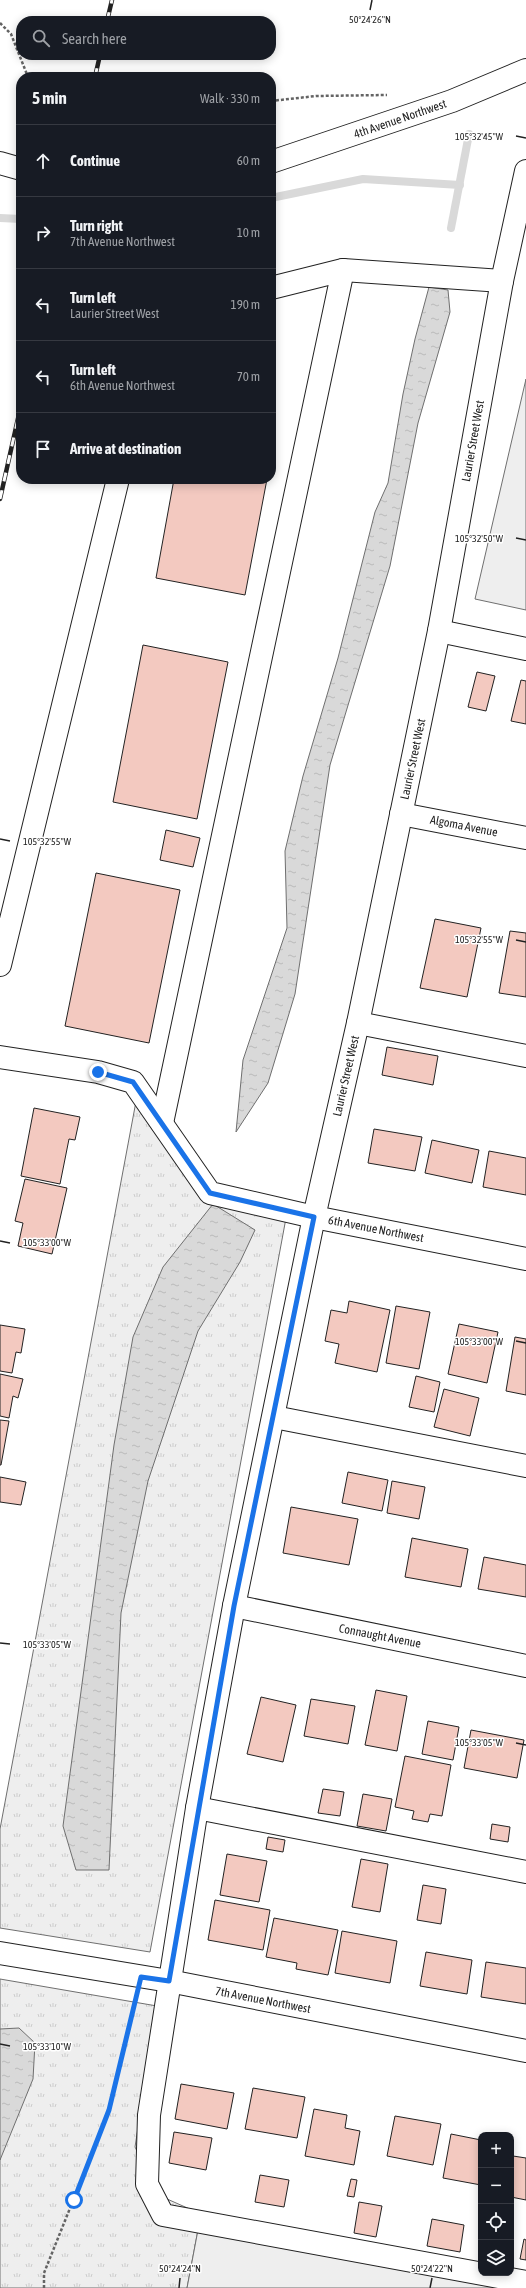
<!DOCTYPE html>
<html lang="en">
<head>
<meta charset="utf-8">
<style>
  :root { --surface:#171b24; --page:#20242c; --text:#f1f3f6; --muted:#9ea1a6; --line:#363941 }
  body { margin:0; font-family:"Asap Condensed",sans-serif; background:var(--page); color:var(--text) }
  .controls { position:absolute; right:12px; bottom:12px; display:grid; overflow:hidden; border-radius:8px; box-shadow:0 2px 10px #0003 }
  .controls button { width:36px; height:36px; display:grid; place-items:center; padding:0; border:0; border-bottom:1px solid var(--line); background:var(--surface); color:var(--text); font:20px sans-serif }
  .stop { position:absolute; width:12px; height:12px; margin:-9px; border:3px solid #1a73e8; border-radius:50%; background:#fff }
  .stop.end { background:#1a73e8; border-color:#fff; box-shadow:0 1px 4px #0008 }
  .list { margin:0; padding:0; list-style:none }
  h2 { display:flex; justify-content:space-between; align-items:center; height:52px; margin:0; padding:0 16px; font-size:17px }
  h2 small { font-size:13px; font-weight:400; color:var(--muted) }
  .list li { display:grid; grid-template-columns:26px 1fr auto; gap:12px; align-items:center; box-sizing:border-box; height:72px; padding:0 16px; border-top:1px solid var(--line) }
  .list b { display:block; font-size:15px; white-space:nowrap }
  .list p { margin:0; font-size:13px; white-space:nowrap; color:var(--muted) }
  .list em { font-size:13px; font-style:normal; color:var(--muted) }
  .icon { flex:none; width:22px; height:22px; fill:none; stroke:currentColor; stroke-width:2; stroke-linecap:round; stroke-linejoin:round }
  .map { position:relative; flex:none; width:526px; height:2288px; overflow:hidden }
  .search { position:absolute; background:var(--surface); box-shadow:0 2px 10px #0003; left:16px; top:16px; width:260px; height:44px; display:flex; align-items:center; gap:10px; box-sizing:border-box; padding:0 14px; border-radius:16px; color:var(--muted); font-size:15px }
  .panel { position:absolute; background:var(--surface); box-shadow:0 2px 10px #0003; left:16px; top:72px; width:260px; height:412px; border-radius:16px }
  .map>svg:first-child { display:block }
</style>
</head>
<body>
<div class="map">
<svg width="526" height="2288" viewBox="0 0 526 2288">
  <defs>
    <pattern id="grass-tufts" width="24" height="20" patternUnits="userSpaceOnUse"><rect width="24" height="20" fill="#eee"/><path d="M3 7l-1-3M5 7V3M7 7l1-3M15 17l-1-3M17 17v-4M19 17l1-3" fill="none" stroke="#ccc"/></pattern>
    <pattern id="water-ripples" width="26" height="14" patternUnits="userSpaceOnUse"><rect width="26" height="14" fill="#d9d9d9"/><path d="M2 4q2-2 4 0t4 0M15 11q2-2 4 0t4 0" fill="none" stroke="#bababa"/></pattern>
  </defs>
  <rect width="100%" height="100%" fill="#fff"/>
  <g fill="url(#grass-tufts)" stroke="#6f6f6f">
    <polygon points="140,1080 215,1183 286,1218 150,1952 0,1928 0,1829"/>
    <polygon points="0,1979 157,2006 135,2147 158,2195 201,2214 187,2288 0,2288"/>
  </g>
  <g fill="#eee" stroke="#6f6f6f">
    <polygon points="526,379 526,610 475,599"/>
    <polygon points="201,2214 526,2288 187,2288"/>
  </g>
  <g fill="url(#water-ripples)" stroke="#6f6f6f">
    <polygon points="429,287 448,290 450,312 418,423 390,566 330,765 295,994 268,1083 236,1132 243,1060 287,928 285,851 303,776 338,658 375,512 388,483 403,394 415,339"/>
    <polygon points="213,1204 255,1230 240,1262 198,1331 148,1481 121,1613 109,1870 76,1870 63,1826 114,1445 133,1337 163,1267"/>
    <polygon points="19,2028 35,2043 33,2079 0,2160 0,2029"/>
  </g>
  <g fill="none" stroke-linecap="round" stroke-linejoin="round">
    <g stroke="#d9d9d9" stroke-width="8">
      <polyline points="271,198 363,179 460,185"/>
      <polyline points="0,218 21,219"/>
      <polyline points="451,228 469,134"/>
    </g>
  </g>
  <g fill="#f3c9c0" stroke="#222">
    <polygon points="271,439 275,439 271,460"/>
    <polygon points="174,479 267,479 245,595 156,578"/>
    <polygon points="143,645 228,662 197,819 113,802"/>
    <polygon points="477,672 495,676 486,711 468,707"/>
    <polygon points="521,680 526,681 526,724 511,721"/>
    <polygon points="166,830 200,838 193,867 160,860"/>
    <polygon points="96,873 180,890 149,1043 65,1026"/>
    <polygon points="435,919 481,928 467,997 420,988"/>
    <polygon points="510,931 526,933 526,997 499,993"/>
    <polygon points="387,1047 438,1056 433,1085 382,1075"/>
    <polygon points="34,1108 80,1117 75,1140 69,1139 60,1184 21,1176"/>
    <polygon points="374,1129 422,1137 415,1171 368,1163"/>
    <polygon points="432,1140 479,1150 472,1183 425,1173"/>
    <polygon points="489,1151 526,1158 526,1195 483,1187"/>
    <polygon points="25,1179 67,1188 52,1254 18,1246 23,1223 15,1221"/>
    <polygon points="349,1301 390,1310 377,1372 335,1363 339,1344 325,1341 331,1310 347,1313"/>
    <polygon points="396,1306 430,1312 419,1369 386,1363"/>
    <polygon points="459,1324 498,1332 487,1383 448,1374"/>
    <polygon points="0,1325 25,1329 21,1353 16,1352 12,1373 0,1371"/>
    <polygon points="515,1337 526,1339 526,1395 506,1391"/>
    <polygon points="0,1374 23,1379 18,1398 13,1396 9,1418 0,1416"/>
    <polygon points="416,1376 440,1382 434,1412 409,1407"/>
    <polygon points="444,1389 479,1398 470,1436 434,1427"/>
    <polygon points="0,1420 9,1421 1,1465 0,1465"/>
    <polygon points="348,1472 388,1480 382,1511 342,1503"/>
    <polygon points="0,1477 26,1482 21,1505 0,1502"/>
    <polygon points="392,1481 425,1487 419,1519 387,1513"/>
    <polygon points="291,1507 358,1519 349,1565 283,1553"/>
    <polygon points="412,1538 468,1549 461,1587 405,1577"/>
    <polygon points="484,1557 526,1565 526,1597 478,1589"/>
    <polygon points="376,1690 407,1696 397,1751 365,1745"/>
    <polygon points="261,1697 296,1705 283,1762 247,1754"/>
    <polygon points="311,1699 355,1706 348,1744 304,1736"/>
    <polygon points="428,1721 459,1727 453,1760 422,1754"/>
    <polygon points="471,1730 524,1740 517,1778 464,1768"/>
    <polygon points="405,1756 451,1765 442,1816 430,1814 428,1822 412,1819 414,1811 395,1807"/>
    <polygon points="323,1789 344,1792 340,1816 318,1813"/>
    <polygon points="363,1794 392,1799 386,1831 357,1826"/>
    <polygon points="492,1824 510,1827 508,1842 490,1839"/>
    <polygon points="268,1837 285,1840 283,1852 266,1849"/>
    <polygon points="227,1854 267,1861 259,1902 220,1895"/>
    <polygon points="361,1859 388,1864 380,1912 352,1907"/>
    <polygon points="423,1885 446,1889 441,1924 417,1920"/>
    <polygon points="215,1900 270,1910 263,1950 208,1940"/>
    <polygon points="274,1918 338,1930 328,1975 296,1969 297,1963 266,1957"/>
    <polygon points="342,1931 397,1941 390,1983 335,1973"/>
    <polygon points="426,1952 472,1960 467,1994 420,1986"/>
    <polygon points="486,1962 526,1968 526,2004 481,1997"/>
    <polygon points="181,2084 234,2093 227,2129 175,2119"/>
    <polygon points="253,2088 305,2097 297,2138 245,2129"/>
    <polygon points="314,2109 347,2115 345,2128 360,2131 354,2165 305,2156"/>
    <polygon points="395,2116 441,2124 433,2165 387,2156"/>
    <polygon points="174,2132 212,2138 206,2170 169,2163"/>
    <polygon points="451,2134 481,2140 481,2185 443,2178"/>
    <polygon points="513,2156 526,2158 526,2200 511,2197"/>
    <polygon points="260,2175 289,2180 284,2207 255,2202"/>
    <polygon points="351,2179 357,2180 354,2197 347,2196"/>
    <polygon points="359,2202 382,2206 376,2237 354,2233"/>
    <polygon points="432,2219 464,2225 460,2252 427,2246"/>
    <polygon points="524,2239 526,2240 526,2260 520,2259"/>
  </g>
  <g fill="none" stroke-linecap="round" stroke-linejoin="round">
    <g stroke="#222" stroke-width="24">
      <g id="minor">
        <polyline points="271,162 452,101 526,70"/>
        <polyline points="0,163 21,169"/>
        <polyline points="526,171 502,281 439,631 358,1023 314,1217 234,1606 197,1808 149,2115 147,2184 163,2215 526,2282"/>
        <polyline points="271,288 343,270 502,281"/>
        <polyline points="439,631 526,649"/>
        <polyline points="401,814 526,838"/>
        <polyline points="0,965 118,479"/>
        <polyline points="358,1023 526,1056"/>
        <polyline points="0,1057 98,1072 133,1082 210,1193 314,1217 526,1259"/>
        <polyline points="162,1123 343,270"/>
        <polyline points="274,1417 526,1466"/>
        <polyline points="234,1606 526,1666"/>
        <polyline points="197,1808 526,1872"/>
        <polyline points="0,1953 169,1981 526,2051"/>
      </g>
    </g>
    <g stroke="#646464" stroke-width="2.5" stroke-dasharray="3 2" stroke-linecap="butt">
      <polyline points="0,23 11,34 28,77"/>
      <polyline points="271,101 316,96 387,95"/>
      <polyline points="44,2288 44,2273 109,2111 135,2000"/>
    </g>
    <use href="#minor" stroke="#fff" stroke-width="22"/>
    <g stroke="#222" stroke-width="4.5">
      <g id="rail">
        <polyline points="107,21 112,0"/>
        <polyline points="95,77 100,55"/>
        <polyline points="0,499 21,405"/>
      </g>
    </g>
    <use href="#rail" stroke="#fff" stroke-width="3" stroke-dasharray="9" stroke-linecap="butt"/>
  </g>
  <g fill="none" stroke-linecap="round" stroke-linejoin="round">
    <polyline stroke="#1a73e8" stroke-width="5" points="74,2200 109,2110 141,1977 169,1981 234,1606 314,1217 210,1193 133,1082 98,1072"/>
  </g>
  <path fill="none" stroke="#222" stroke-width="1.5" d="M 370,10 L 372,0M 516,136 L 526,138M 516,538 L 526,540M 0,839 L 10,841M 516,940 L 526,942M 0,1241 L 10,1243M 516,1341 L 526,1343M 0,1643 L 10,1644M 516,1743 L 526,1745M 0,2044 L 10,2046M 179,2288 L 180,2278M 430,2288 L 432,2278"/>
  <g text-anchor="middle" stroke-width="3" stroke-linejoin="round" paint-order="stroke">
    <g font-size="12" fill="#222" stroke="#fff">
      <text transform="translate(400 119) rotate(-19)" y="4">4th Avenue Northwest</text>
      <text transform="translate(473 441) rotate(-80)" y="4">Laurier Street West</text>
      <text transform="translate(413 759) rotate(-78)" y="4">Laurier Street West</text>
      <text transform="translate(464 826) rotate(11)" y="4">Algoma Avenue</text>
      <text transform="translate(346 1076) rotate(-77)" y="4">Laurier Street West</text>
      <text transform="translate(376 1229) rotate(11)" y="4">6th Avenue Northwest</text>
      <text transform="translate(380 1636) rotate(11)" y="4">Connaught Avenue</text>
      <text transform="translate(263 2000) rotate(11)" y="4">7th Avenue Northwest</text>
    </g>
  </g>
  <g font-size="10" text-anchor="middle" fill="#222" stroke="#fff" stroke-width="3" stroke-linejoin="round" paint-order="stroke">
    <text x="370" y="23">50°24'26"N</text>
    <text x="479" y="140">105°32'45"W</text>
    <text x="479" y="542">105°32'50"W</text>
    <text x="47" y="845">105°32'55"W</text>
    <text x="479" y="943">105°32'55"W</text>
    <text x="47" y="1246">105°33'00"W</text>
    <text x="479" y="1345">105°33'00"W</text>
    <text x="47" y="1648">105°33'05"W</text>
    <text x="479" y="1746">105°33'05"W</text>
    <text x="47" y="2050">105°33'10"W</text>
    <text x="180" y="2272">50°24'24"N</text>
    <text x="432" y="2272">50°24'22"N</text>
  </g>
</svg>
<div class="controls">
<button>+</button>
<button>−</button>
<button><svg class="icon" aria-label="locate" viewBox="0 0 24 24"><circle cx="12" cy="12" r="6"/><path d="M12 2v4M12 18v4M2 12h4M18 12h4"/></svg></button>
<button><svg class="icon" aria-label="layers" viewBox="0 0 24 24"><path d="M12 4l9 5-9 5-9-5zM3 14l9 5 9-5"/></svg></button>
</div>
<div class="stop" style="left:74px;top:2200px"></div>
<div class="stop end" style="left:98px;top:1072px"></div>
<div class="search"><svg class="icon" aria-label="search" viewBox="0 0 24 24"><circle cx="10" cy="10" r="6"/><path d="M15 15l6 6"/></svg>Search here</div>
<section class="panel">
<h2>5 min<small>Walk · 330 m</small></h2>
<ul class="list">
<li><svg class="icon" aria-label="ahead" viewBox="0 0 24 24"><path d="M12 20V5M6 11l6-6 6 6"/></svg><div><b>Continue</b></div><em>60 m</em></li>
<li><svg class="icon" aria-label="right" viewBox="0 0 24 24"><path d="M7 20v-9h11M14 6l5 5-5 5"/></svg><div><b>Turn right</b><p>7th Avenue Northwest</p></div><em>10 m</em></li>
<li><svg class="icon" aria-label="left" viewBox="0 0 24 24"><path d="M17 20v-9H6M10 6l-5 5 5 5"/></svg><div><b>Turn left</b><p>Laurier Street West</p></div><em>190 m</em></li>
<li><svg class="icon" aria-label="left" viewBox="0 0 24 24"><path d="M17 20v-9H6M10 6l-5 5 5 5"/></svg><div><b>Turn left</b><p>6th Avenue Northwest</p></div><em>70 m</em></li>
<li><svg class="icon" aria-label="arrive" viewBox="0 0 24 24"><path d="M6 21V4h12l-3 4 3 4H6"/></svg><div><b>Arrive at destination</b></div></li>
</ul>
</section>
</div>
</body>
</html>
